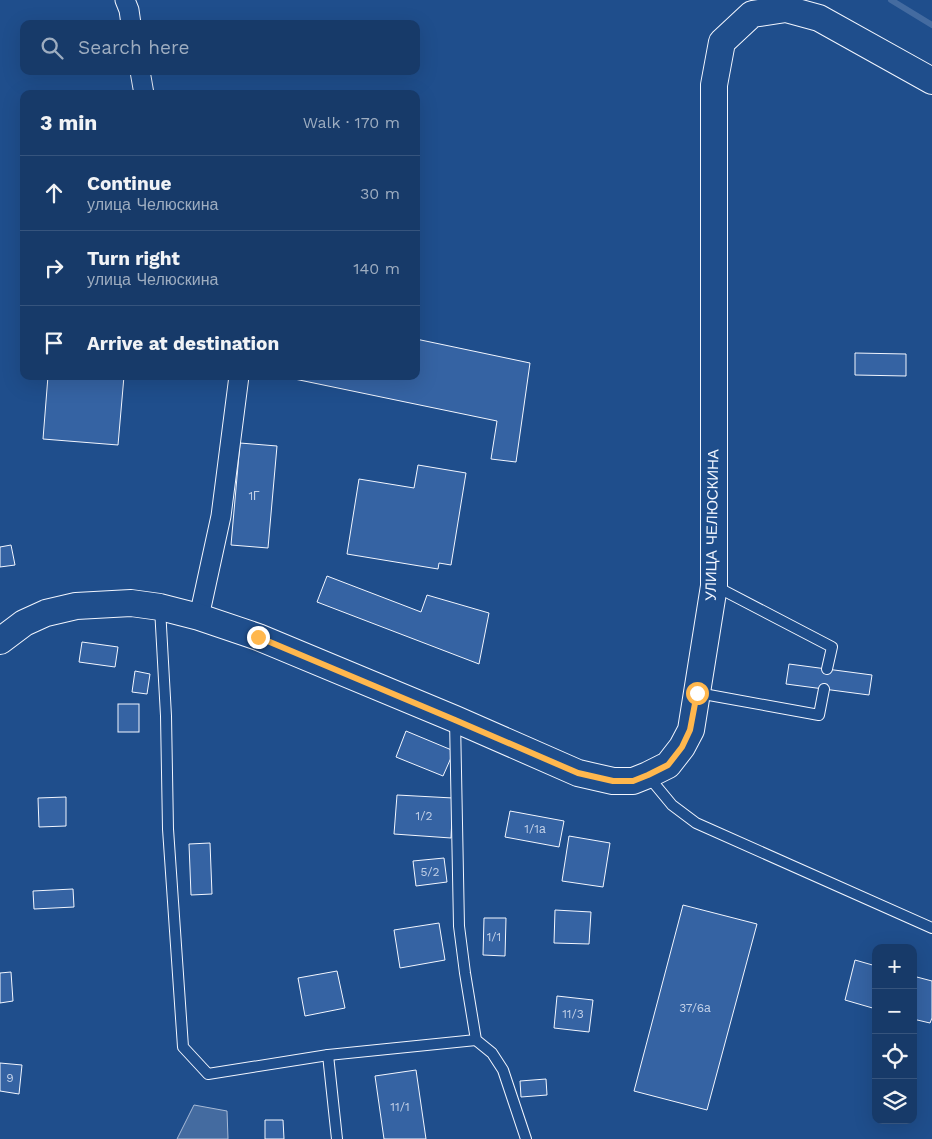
<!DOCTYPE html>
<html lang="en">
<head>
<meta charset="utf-8">
<style>
  :root { --surface:#173a69; --page:#20416f; --text:#f1f3f6; --muted:#9eadc0; --line:#36547d }
  body { margin:0; font-family:"Work Sans",sans-serif; background:var(--page); color:var(--text) }
  .controls { position:absolute; right:15px; bottom:15px; display:grid; overflow:hidden; border-radius:10px; box-shadow:0 5px 20px #0002 }
  .controls button { width:45px; height:45px; display:grid; place-items:center; padding:0; border:0; border-bottom:1px solid var(--line); background:var(--surface); color:var(--text); font:25px sans-serif }
  .stop { position:absolute; width:15px; height:15px; margin:-11px; border:4px solid #ffb74d; border-radius:50%; background:#fff }
  .stop.end { background:#ffb74d; border-color:#fff; box-shadow:0 1px 5px #0008 }
  .list { margin:0; padding:0; list-style:none }
  h2 { display:flex; justify-content:space-between; align-items:center; height:65px; margin:0; padding:0 20px; font-size:21px }
  h2 small { font-size:16px; font-weight:400; color:var(--muted) }
  .list li { display:grid; grid-template-columns:32px 1fr auto; gap:15px; align-items:center; box-sizing:border-box; height:75px; padding:0 20px; border-top:1px solid var(--line) }
  .list b { display:block; font-size:19px; white-space:nowrap }
  .list p { margin:0; font-size:16px; white-space:nowrap; color:var(--muted) }
  .list em { font-size:16px; font-style:normal; color:var(--muted) }
  .icon { flex:none; width:28px; height:28px; fill:none; stroke:currentColor; stroke-width:2; stroke-linecap:round; stroke-linejoin:round }
  .map { position:relative; flex:none; width:932px; height:1139px; overflow:hidden }
  .search { position:absolute; background:var(--surface); box-shadow:0 5px 20px #0002; left:20px; top:20px; width:400px; height:55px; display:flex; align-items:center; gap:12px; box-sizing:border-box; padding:0 18px; border-radius:10px; color:var(--muted); font-size:19px }
  .panel { position:absolute; background:var(--surface); box-shadow:0 5px 20px #0002; left:20px; top:90px; width:400px; height:290px; border-radius:10px }
  .map>svg:first-child { display:block }
</style>
</head>
<body>
<div class="map">
<svg width="932" height="1139" viewBox="0 0 932 1139">
  <rect width="100%" height="100%" fill="#1f4e8c"/>
  <polygon fill="#446ba0" stroke="#a8bbd7" points="194,1105 227,1111 228,1139 177,1139"/>
  <g fill="none" stroke-linecap="round" stroke-linejoin="round">
    <polyline stroke="#446ba0" stroke-width="6" points="891,0 932,25"/>
  </g>
  <g fill="#3563a3" stroke="#f2f6ff">
    <polygon points="416,339 530,363 516,462 491,459 497,421 280,376 416,376"/>
    <polygon points="855,353 906,354 906,376 855,375"/>
    <polygon points="48,376 124,376 118,445 43,439"/>
    <polygon points="240,443 277,446 268,548 231,545"/>
    <polygon points="418,465 466,473 451,565 439,563 438,569 347,554 359,479 414,488"/>
    <polygon points="11,545 15,565 0,567 0,547"/>
    <polygon points="327,576 421,612 427,595 489,613 479,664 317,602"/>
    <polygon points="82,642 118,647 115,667 79,662"/>
    <polygon points="789,664 872,675 869,695 786,684"/>
    <polygon points="135,671 150,674 147,694 132,692"/>
    <rect x="118" y="704" width="21" height="28"/>
    <polygon points="406,731 454,751 443,776 396,757"/>
    <polygon points="397,795 453,798 451,838 394,834"/>
    <polygon points="66,797 66,826 39,827 38,798"/>
    <polygon points="510,811 564,821 559,847 505,837"/>
    <polygon points="569,836 610,843 603,887 562,881"/>
    <polygon points="210,843 212,894 191,895 189,844"/>
    <polygon points="444,858 447,882 416,886 413,861"/>
    <polygon points="73,889 74,907 34,909 33,891"/>
    <polygon points="683,905 757,924 707,1110 634,1091"/>
    <polygon points="555,910 591,912 589,944 554,943"/>
    <polygon points="484,918 506,918 505,956 483,955"/>
    <polygon points="439,923 445,960 400,968 394,930"/>
    <polygon points="855,960 876,966 876,1009 845,1000"/>
    <polygon points="337,971 345,1008 305,1016 298,978"/>
    <polygon points="11,972 13,1001 0,1003 0,973"/>
    <polygon points="913,976 932,981 932,1018 930,1023 913,1019"/>
    <polygon points="557,996 593,1000 589,1032 554,1028"/>
    <polygon points="0,1063 22,1065 19,1094 0,1091"/>
    <polygon points="416,1070 426,1139 384,1139 375,1076"/>
    <polygon points="546,1079 547,1095 521,1097 520,1081"/>
    <polygon points="265,1120 283,1120 284,1139 265,1139"/>
  </g>
  <g fill="none" stroke-linecap="round" stroke-linejoin="round">
    <g stroke="#f2f6ff" stroke-width="12">
      <g id="lane">
        <polyline points="715,586 832,647 827,669"/>
        <polyline points="160,608 166,716 168,829 183,1047 208,1074 328,1055 476,1040"/>
        <polyline points="698,693 819,715 824,689"/>
        <polyline points="455,720 459,926 465,973 476,1040 492,1053 503,1070 526,1139"/>
        <polyline points="648,776 672,805 696,823 932,928"/>
        <polyline points="328,1055 337,1139"/>
      </g>
    </g>
    <g stroke="#f2f6ff" stroke-width="21">
      <g id="street">
        <polyline points="125,0 129,10 131,24"/>
        <polyline points="140,71 144,94"/>
        <polyline points="199,617 221,516 239,376"/>
      </g>
    </g>
    <g stroke="#f2f6ff" stroke-width="28">
      <polyline id="secondary" points="0,641 24,623 46,613 76,606 131,603 160,607 199,617 258,637 455,719 578,773 613,781 633,781 648,775 668,765 682,747 691,730 714,586 714,85 722,42 752,14 786,9 819,18 932,81"/>
    </g>
    <use href="#lane" stroke="#1f4e8c" stroke-width="10"/>
    <use href="#street" stroke="#1f4e8c" stroke-width="19"/>
    <use href="#secondary" stroke="#1f4e8c" stroke-width="26"/>
  </g>
  <g fill="none" stroke-linecap="round" stroke-linejoin="round">
    <polyline stroke="#ffb74d" stroke-width="6" points="258,637 455,720 578,773 613,781 633,781 648,775 668,765 682,747 690,730 697,693"/>
  </g>
  <g text-anchor="middle" stroke-width="4" stroke-linejoin="round" paint-order="stroke">
    <g font-size="12" fill="#c3d1e8">
      <text x="254" y="500">1Г</text>
      <text x="424" y="820">1/2</text>
      <text x="535" y="833">1/1а</text>
      <text x="430" y="876">5/2</text>
      <text x="494" y="941">1/1</text>
      <text x="695" y="1012">37/6а</text>
      <text x="573" y="1018">11/3</text>
      <text x="10" y="1082">9</text>
      <text x="400" y="1111">11/1</text>
    </g>
    <g font-size="15" fill="#f2f6ff" stroke="#1f4e8c">
      <text transform="translate(712 525) rotate(-89)" y="5">УЛИЦА ЧЕЛЮСКИНА</text>
    </g>
  </g>
</svg>
<div class="controls">
<button>+</button>
<button>−</button>
<button><svg class="icon" aria-label="locate" viewBox="0 0 24 24"><circle cx="12" cy="12" r="6"/><path d="M12 2v4M12 18v4M2 12h4M18 12h4"/></svg></button>
<button><svg class="icon" aria-label="layers" viewBox="0 0 24 24"><path d="M12 4l9 5-9 5-9-5zM3 14l9 5 9-5"/></svg></button>
</div>
<div class="stop" style="left:697px;top:693px"></div>
<div class="stop end" style="left:258px;top:637px"></div>
<div class="search"><svg class="icon" aria-label="search" viewBox="0 0 24 24"><circle cx="10" cy="10" r="6"/><path d="M15 15l6 6"/></svg>Search here</div>
<section class="panel">
<h2>3 min<small>Walk · 170 m</small></h2>
<ul class="list">
<li><svg class="icon" aria-label="ahead" viewBox="0 0 24 24"><path d="M12 20V5M6 11l6-6 6 6"/></svg><div><b>Continue</b><p>улица Челюскина</p></div><em>30 m</em></li>
<li><svg class="icon" aria-label="right" viewBox="0 0 24 24"><path d="M7 20v-9h11M14 6l5 5-5 5"/></svg><div><b>Turn right</b><p>улица Челюскина</p></div><em>140 m</em></li>
<li><svg class="icon" aria-label="arrive" viewBox="0 0 24 24"><path d="M6 21V4h12l-3 4 3 4H6"/></svg><div><b>Arrive at destination</b></div></li>
</ul>
</section>
</div>
</body>
</html>
